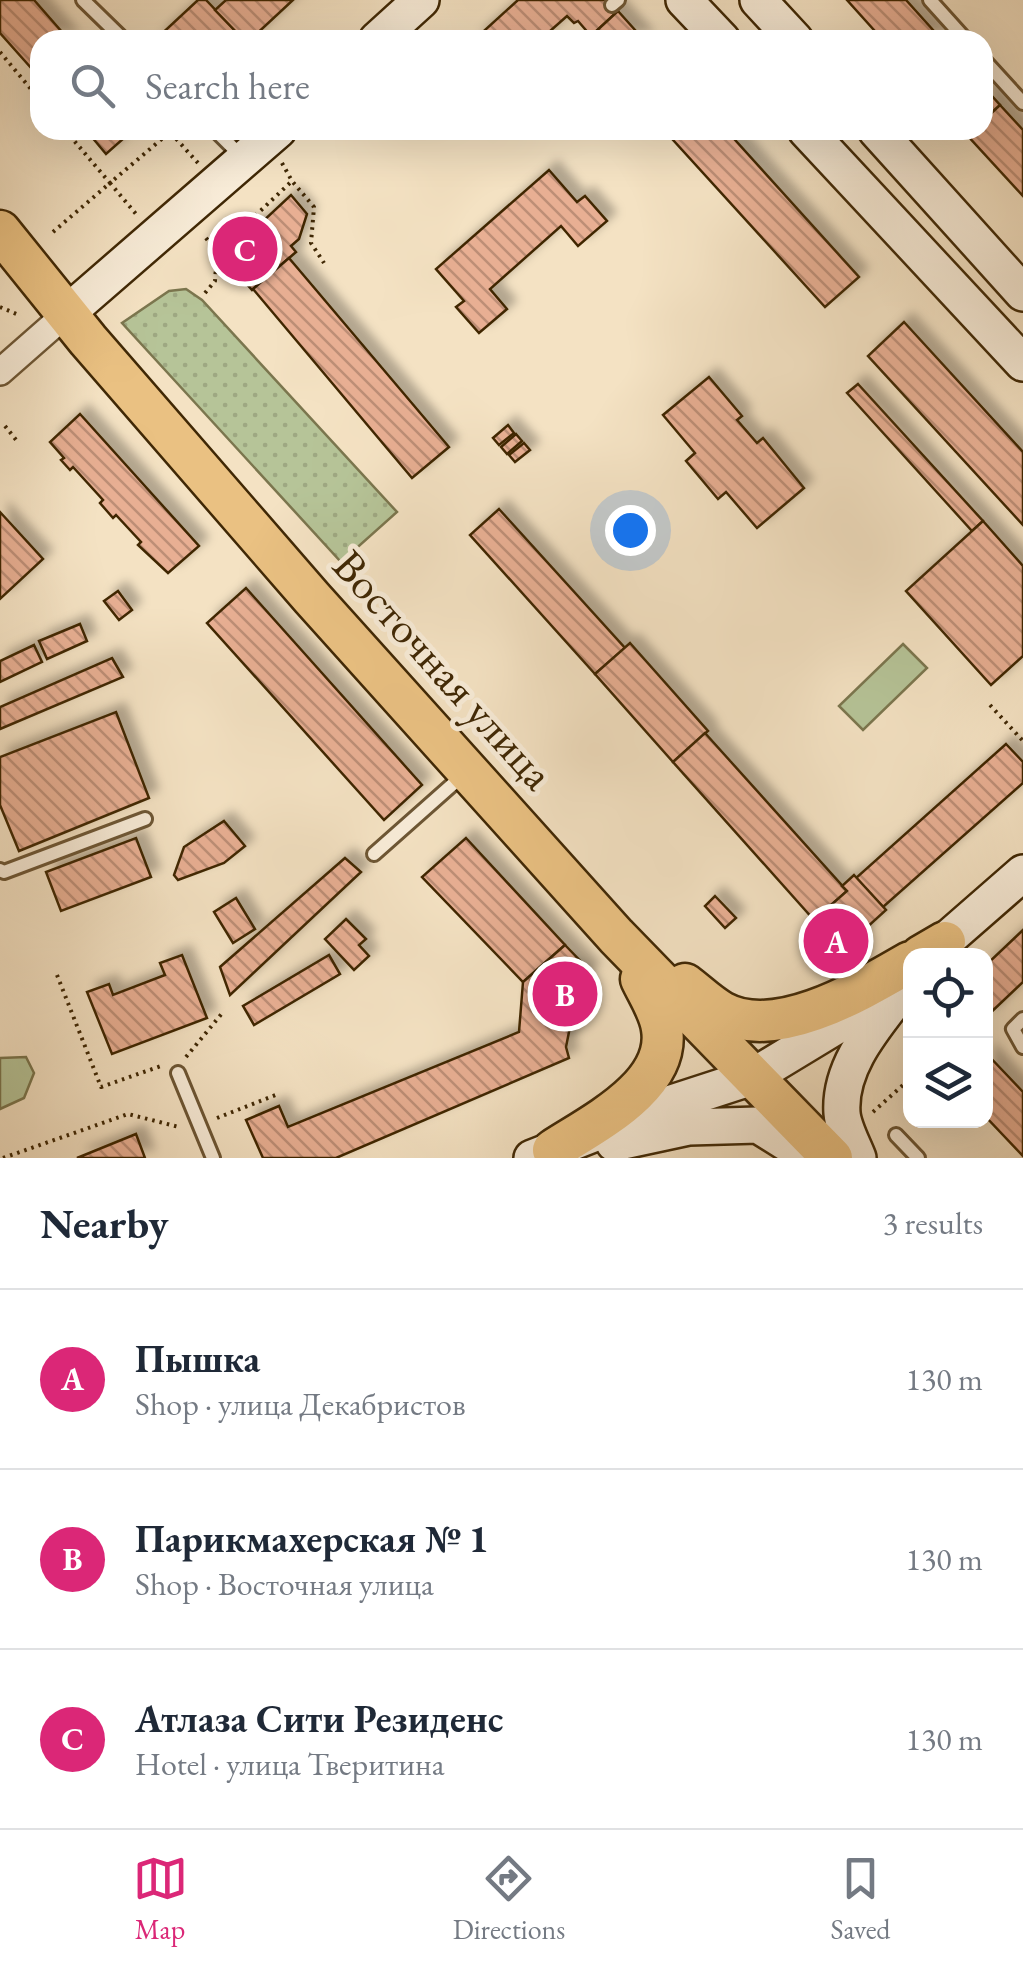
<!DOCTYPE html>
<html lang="en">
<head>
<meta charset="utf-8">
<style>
  :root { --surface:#fff; --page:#f6f6f7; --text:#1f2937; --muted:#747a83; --line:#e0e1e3; --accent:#db2777 }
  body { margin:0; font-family:"EB Garamond",serif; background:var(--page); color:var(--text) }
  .controls { position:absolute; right:30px; bottom:30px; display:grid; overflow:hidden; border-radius:20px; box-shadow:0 10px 40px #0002 }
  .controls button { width:90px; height:90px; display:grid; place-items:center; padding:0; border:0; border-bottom:2px solid var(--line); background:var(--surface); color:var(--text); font:50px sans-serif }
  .you { position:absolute; left:630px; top:530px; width:35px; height:35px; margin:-25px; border:8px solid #fff; border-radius:50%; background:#1a73e8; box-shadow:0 0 0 15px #1a73e833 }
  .badge { display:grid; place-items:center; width:65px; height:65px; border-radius:50%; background:var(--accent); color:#fff; font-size:32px; font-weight:700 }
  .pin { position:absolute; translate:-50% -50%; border:5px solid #fff; box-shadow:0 2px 10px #0006 }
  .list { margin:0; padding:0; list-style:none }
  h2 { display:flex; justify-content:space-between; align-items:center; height:130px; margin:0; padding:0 40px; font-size:42px }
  h2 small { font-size:32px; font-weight:400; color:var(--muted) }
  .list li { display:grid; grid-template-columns:65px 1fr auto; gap:30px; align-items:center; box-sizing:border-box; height:180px; padding:0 40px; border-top:2px solid var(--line) }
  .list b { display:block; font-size:38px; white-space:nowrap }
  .list p { margin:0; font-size:32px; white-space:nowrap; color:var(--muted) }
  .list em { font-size:32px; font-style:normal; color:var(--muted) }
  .icon { flex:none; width:55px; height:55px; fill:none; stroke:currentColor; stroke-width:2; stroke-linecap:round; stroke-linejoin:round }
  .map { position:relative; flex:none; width:1023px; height:1158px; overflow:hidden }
  .search { position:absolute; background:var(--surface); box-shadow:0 10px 40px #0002; left:30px; right:30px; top:30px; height:110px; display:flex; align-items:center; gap:25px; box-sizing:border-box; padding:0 35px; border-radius:30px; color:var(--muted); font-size:38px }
  .sheet { height:670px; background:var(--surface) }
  nav { display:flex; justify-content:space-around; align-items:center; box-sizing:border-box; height:140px; border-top:2px solid var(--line); background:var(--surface); font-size:28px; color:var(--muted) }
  nav a { display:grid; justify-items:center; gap:5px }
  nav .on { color:var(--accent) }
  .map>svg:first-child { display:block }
</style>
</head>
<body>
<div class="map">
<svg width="1023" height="1158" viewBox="0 0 1023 1158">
  <defs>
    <pattern id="grass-dots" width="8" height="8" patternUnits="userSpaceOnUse" patternTransform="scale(2.5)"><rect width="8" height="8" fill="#b6c498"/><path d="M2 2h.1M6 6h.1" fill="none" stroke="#9ea882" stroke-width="1.8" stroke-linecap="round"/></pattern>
    <pattern id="building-back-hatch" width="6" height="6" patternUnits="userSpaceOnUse" patternTransform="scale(2.5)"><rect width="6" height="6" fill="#e8af93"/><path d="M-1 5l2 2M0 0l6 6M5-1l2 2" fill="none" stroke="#bd8e76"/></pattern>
    <filter id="shadow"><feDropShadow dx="9" dy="-9" stdDeviation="5" flood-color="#0004"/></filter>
  </defs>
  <rect width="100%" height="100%" fill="#f4e2c3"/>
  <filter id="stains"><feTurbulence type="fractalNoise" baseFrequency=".002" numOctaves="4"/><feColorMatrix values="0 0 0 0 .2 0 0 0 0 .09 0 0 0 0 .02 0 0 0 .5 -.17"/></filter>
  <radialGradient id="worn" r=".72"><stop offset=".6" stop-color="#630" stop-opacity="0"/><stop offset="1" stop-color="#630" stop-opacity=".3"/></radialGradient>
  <polygon fill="url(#grass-dots)" stroke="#7b764e" stroke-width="2.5" points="186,289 202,300 397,512 341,562 122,323 169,291"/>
  <g fill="#b6c498" stroke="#7b764e" stroke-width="2.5">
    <polygon points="903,644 927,668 863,730 839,706"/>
    <polygon points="26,1057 34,1073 24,1098 0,1109 0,1058"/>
  </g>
  <g fill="url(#building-back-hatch)" stroke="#402805" stroke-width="2.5" filter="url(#shadow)">
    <polygon points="0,0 34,0 69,40 40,40 40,78 0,33"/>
    <polygon points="198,0 206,0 244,40 155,40"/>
    <polygon points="226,0 293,0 250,40 244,40 215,10"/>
    <polygon points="518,0 608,0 618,11 591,36 578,21 574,23 567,16 540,40 474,40"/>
    <polygon points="847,0 906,0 942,40 883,40"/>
    <polygon points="618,11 644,40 586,40 591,36"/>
    <polygon points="983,86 1000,105 983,121"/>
    <polygon points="1000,105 1023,130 1023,196 967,135 973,130 983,130 983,121"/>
    <polygon points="86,130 133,130 106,154"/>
    <polygon points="664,130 726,130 859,277 825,307"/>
    <polygon points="549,170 577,202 585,196 607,221 578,246 561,226 490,289 507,309 479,333 456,307 464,301 436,269"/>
    <polygon points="291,195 307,214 299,239 291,246 296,252 252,290 231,266 231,251"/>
    <polygon points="289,258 449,447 412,478 253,289"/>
    <polygon points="904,322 1023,452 1023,525 868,356"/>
    <polygon points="709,377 742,416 737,420 757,443 763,438 804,488 757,528 726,492 718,499 686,461 695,453 663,415"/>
    <polygon points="858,384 983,521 972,531 847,393"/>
    <polygon points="80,414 199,546 168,573 138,545 141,542 116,515 113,518 100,503 103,500 73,467 70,470 61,460 64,458 50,442"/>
    <polygon points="508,425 514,433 499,445 493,438"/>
    <polygon points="516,434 522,441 507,454 501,447"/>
    <polygon points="524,443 530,450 515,462 509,455"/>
    <polygon points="499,509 625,648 595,674 470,535"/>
    <polygon points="0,512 43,559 0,599"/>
    <polygon points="983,521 1023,566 1023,656 991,685 906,591"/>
    <polygon points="246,588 422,785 384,820 207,623"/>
    <polygon points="118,591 132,610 119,620 104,601"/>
    <polygon points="80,624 87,641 47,659 39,641"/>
    <polygon points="630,643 708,731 673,762 595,674"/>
    <polygon points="34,645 42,662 0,682 0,661"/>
    <polygon points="112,658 123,677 0,729 0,707"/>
    <polygon points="116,712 149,798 19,851 0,805 0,757"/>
    <polygon points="705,733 847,891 814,920 673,762"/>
    <polygon points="1006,744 1023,762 1023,783 883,907 856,878"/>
    <polygon points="224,821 245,846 224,863 178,880 174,875 184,847"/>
    <polygon points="136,838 151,877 61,911 46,872"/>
    <polygon points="466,838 565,945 523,982 422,877"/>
    <polygon points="345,858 361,872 230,995 220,967"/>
    <polygon points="854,875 886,910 841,951 814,920 847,891 842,886"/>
    <polygon points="715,896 736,918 725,928 705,906"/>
    <polygon points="236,898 255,929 233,943 214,912"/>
    <polygon points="346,919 366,939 359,945 369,956 354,970 325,939"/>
    <polygon points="1023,930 1023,982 986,1017 986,965"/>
    <polygon points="565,945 591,972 579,982 566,1047 569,1058 336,1158 263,1158 246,1120 279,1106 288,1127 519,1032 523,982"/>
    <polygon points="182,955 207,1018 112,1054 87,992 109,984 113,995 165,975 160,963"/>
    <polygon points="329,955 340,974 254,1025 243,1006"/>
    <polygon points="986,1053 1023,1092 1023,1156 986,1117"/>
    <polygon points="136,1134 145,1158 77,1158"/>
  </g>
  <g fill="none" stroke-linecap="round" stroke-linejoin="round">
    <g stroke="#6d5634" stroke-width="18">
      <g id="lane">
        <polyline points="83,0 124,40"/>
        <polyline points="930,0 966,40"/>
        <polyline points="612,5 618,0"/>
        <polyline points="983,59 1023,103"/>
        <polyline points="215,130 242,157"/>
        <polyline points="374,854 462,776"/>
        <polyline points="0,870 4,872 145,819"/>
        <polyline points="1023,1019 1013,1029 1023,1047"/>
        <polyline points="178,1073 213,1158"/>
        <polyline points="896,1135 918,1158"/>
      </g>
    </g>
    <g stroke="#6d5634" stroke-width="30">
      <polyline id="street" points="0,372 66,314"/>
    </g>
    <g stroke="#402805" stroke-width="40">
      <g id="secondary">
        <polyline points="684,0 722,40"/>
        <polyline points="758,0 795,40"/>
        <polyline points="377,40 421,0"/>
        <polyline points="806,130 1023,363"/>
        <polyline points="876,130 1023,293"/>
        <polyline points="66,314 278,130"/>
        <polyline points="928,956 1023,873"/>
        <polyline points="614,1143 689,1127 758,1125 811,1158"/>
        <polyline points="532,1158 672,1103 752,1077 861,1011 894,984"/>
        <path d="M 858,1158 C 853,1145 843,1127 842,1113 C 839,1070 869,1033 894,1001"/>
      </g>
    </g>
    <g stroke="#402805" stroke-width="45">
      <g id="primary">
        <polyline points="0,231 88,340 312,598 616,936 832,1158"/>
        <polyline points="921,956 945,942"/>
        <path d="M 685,984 C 697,993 709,1005 722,1012 C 777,1042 863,989 910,962"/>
        <path d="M 553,1150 C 593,1124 671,1086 662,1029 C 660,1012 648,994 641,979"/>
      </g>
    </g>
    <g stroke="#402805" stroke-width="4" stroke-dasharray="2.5 5" stroke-linecap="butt">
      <polyline points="0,52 40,100"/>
      <polyline points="65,130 110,183 170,132 198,163"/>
      <polyline points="282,163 292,181 314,207 311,243 324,263"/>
      <polyline points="53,232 110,183 136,214"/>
      <polyline points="206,238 215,250"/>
      <polyline points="205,293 215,281 217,252 292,181"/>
      <polyline points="0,307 19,315"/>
      <polyline points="5,426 17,441"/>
      <polyline points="990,705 1023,741"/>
      <polyline points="57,975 101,1087 161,1066"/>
      <polyline points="186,1057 224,1011"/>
      <polyline points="873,1112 903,1085"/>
      <polyline points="217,1118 278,1094"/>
      <polyline points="3,1158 128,1114 179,1127"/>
    </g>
    <use href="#lane" stroke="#f8ecd8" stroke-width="12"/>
    <use href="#street" stroke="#f8ecd8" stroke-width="25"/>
    <use href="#secondary" stroke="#f8ecd8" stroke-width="35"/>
    <use href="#primary" stroke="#eac182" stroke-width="40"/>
  </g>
  <g text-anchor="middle" stroke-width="10" stroke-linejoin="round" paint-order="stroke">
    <g font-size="45" fill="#402805" stroke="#f8ecd8">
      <text transform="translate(444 669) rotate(48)" y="16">Восточная улица</text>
    </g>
  </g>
  <rect width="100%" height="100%" filter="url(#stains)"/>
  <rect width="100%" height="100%" fill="url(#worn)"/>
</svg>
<div class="controls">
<button><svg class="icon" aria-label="locate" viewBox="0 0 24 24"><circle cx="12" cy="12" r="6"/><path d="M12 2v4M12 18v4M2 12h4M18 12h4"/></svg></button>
<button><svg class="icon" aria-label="layers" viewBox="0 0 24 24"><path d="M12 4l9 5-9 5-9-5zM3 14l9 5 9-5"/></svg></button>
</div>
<div class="you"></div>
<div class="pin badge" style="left:836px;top:941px">A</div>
<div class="pin badge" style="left:565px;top:994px">B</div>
<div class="pin badge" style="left:245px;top:249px">C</div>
<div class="search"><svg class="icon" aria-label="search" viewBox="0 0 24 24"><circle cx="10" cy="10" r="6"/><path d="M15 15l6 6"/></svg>Search here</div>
</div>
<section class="sheet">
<h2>Nearby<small>3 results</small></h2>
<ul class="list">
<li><span class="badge">A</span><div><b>Пышка</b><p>Shop · улица Декабристов</p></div><em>130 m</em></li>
<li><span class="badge">B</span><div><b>Парикмахерская № 1</b><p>Shop · Восточная улица</p></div><em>130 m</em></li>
<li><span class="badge">C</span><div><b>Атлаза Сити Резиденс</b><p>Hotel · улица Тверитина</p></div><em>130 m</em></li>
</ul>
</section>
<nav>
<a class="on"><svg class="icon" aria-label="map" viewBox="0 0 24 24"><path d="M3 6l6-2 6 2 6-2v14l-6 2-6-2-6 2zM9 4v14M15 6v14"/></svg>Map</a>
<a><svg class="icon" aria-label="directions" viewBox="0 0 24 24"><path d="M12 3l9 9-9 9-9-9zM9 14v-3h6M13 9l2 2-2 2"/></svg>Directions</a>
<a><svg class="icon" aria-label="saved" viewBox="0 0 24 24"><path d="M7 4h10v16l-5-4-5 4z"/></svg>Saved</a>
</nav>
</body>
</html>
